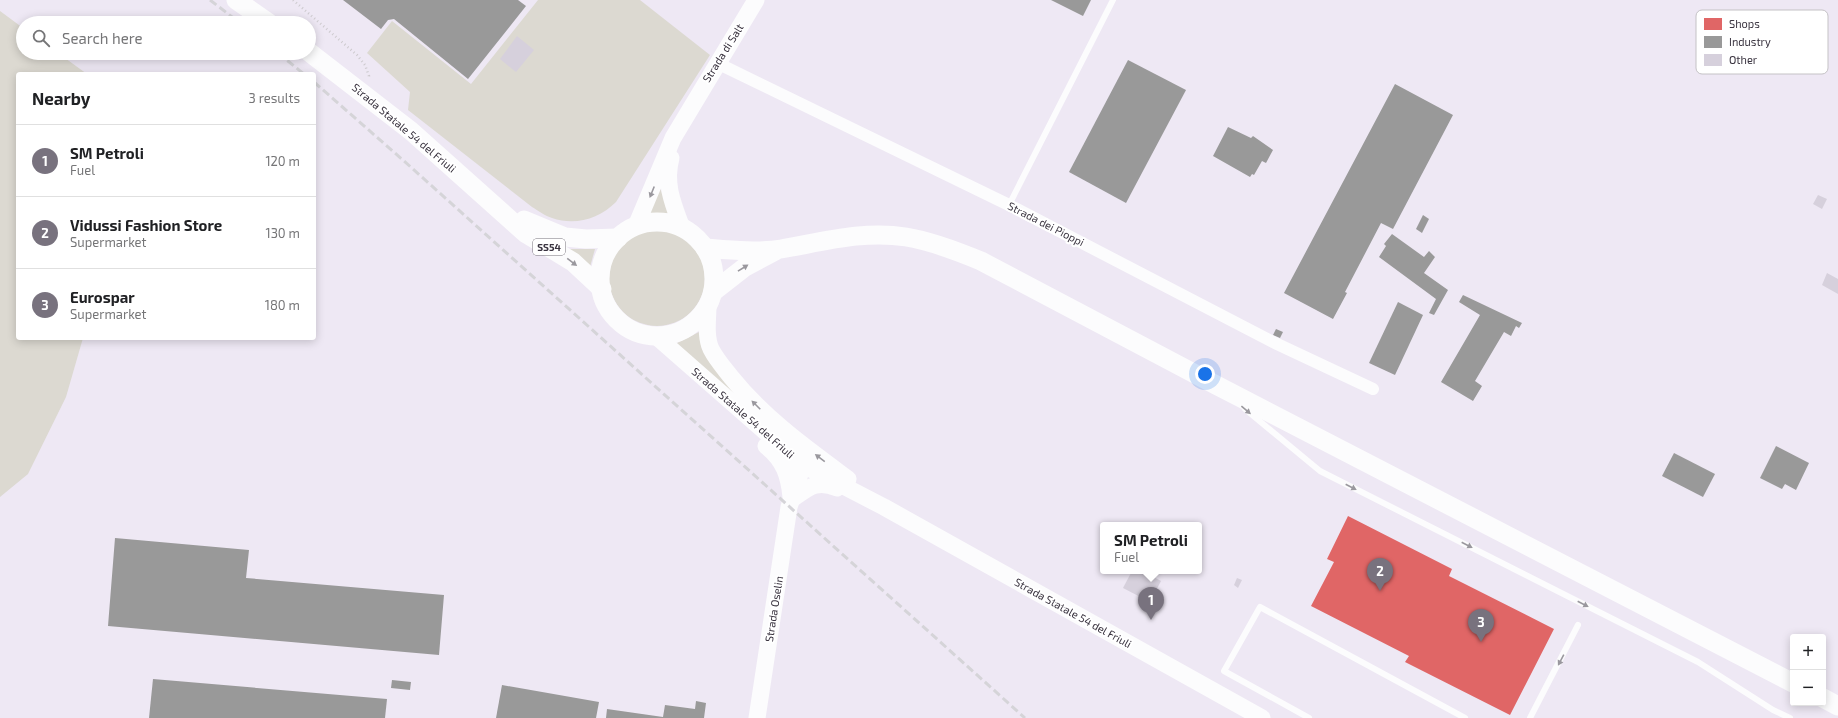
<!DOCTYPE html>
<html lang="en">
<head>
<meta charset="utf-8">
<style>
  :root { --surface:#fff; --page:#f2f2f2; --text:#202124; --muted:#757577; --line:#e0e0e0; --accent:#78727e }
  body { margin:0; font-family:"Exo 2",sans-serif; background:var(--page); color:var(--text) }
  .controls { position:absolute; right:12px; bottom:12px; display:grid; overflow:hidden; border-radius:4px; box-shadow:0 2px 10px #0003 }
  .controls button { width:36px; height:36px; display:grid; place-items:center; padding:0; border:0; border-bottom:1px solid var(--line); background:var(--surface); color:var(--text); font:20px sans-serif }
  .you { position:absolute; left:1205px; top:374px; width:14px; height:14px; margin:-10px; border:3px solid #fff; border-radius:50%; background:#1a73e8; box-shadow:0 0 0 6px #1a73e833 }
  .badge { display:grid; place-items:center; width:26px; height:26px; border-radius:50%; background:var(--accent); color:#fff; font-size:13px; font-weight:700 }
  .pin { position:absolute; translate:-50% -33px; filter:drop-shadow(0 1px 2px #0008) }
  .pin::after { content:''; position:absolute; top:21px; width:14px; height:12px; background:inherit; clip-path:polygon(0 0,100% 0,50% 100%) }
  .popup { position:absolute; left:1100px; top:522px; width:102px; height:52px; box-sizing:border-box; display:grid; place-content:center; border-radius:4px; background:var(--surface); filter:drop-shadow(0 1px 3px #0005); font-size:13px; white-space:nowrap; color:var(--muted) }
  .popup b { font-size:15px; color:var(--text) }
  .popup::after { content:''; position:absolute; left:50%; top:100%; margin-left:-8px; border:8px solid transparent; border-top-color:var(--surface) }
  .list { margin:0; padding:0; list-style:none }
  h2 { display:flex; justify-content:space-between; align-items:center; height:52px; margin:0; padding:0 16px; font-size:17px }
  h2 small { font-size:13px; font-weight:400; color:var(--muted) }
  .list li { display:grid; grid-template-columns:26px 1fr auto; gap:12px; align-items:center; box-sizing:border-box; height:72px; padding:0 16px; border-top:1px solid var(--line) }
  .list b { display:block; font-size:15px; white-space:nowrap }
  .list p { margin:0; font-size:13px; white-space:nowrap; color:var(--muted) }
  .list em { font-size:13px; font-style:normal; color:var(--muted) }
  .icon { flex:none; width:22px; height:22px; fill:none; stroke:currentColor; stroke-width:2; stroke-linecap:round; stroke-linejoin:round }
  .map { position:relative; flex:none; width:1838px; height:718px; overflow:hidden }
  .search { position:absolute; background:var(--surface); box-shadow:0 2px 10px #0003; left:16px; top:16px; width:300px; height:44px; display:flex; align-items:center; gap:10px; box-sizing:border-box; padding:0 14px; border-radius:22px; color:var(--muted); font-size:15px }
  .panel { position:absolute; background:var(--surface); box-shadow:0 2px 10px #0003; left:16px; top:72px; width:300px; height:268px; border-radius:4px }
  .map>svg:first-child { display:block }
</style>
</head>
<body>
<div class="map">
<svg width="1838" height="718" viewBox="0 0 1838 718">
  <rect width="100%" height="100%" fill="#eee8f4"/>
  <g fill="#dcd9d1">
    <path d="M 538,0 L 640,0 L 710,55 L 616,202 C 599,219 575,226 552,218 C 545,216 539,211 532,207 L 408,110 L 410,92 L 367,53 L 392,21 L 471,84 Z"/>
    <polygon points="0,11 23,28 23,53 58,53 87,74 18,74 18,338 83,338 66,397 28,474 0,497"/>
    <polygon points="660,188 670,213 649,213"/>
    <circle cx="657" cy="278" r="48"/>
    <polygon points="568,249 595,249 590,267"/>
    <polygon points="699,332 702,349 762,420 675,344"/>
  </g>
  <polygon fill="#e06666" points="1348,516 1452,569 1449,576 1554,629 1510,715 1405,662 1409,656 1311,606 1334,562 1327,559"/>
  <g fill="#999">
    <polygon points="343,0 518,0 526,6 468,79 394,19 388,20 381,29"/>
    <polygon points="1051,0 1091,0 1083,16"/>
    <polygon points="1128,60 1186,90 1126,203 1069,172"/>
    <polygon points="1395,84 1453,115 1393,229 1381,223 1345,292 1347,293 1333,319 1284,293"/>
    <polygon points="1228,127 1251,138 1253,136 1273,150 1266,163 1262,161 1254,175 1252,174 1250,177 1213,156"/>
    <polygon points="1423,215 1429,219 1422,233 1416,229"/>
    <polygon points="1392,234 1424,257 1429,251 1435,257 1424,273 1448,290 1434,315 1429,313 1436,299 1379,257 1386,246 1384,244"/>
    <polygon points="1463,295 1522,323 1519,328 1516,326 1511,336 1504,332 1475,381 1482,386 1473,401 1441,382 1480,315 1459,302"/>
    <polygon points="1398,302 1423,315 1395,375 1369,363"/>
    <polygon points="1276,329 1283,332 1280,338 1273,335"/>
    <polygon points="1776,446 1809,463 1796,490 1785,484 1782,489 1760,478"/>
    <polygon points="1674,453 1715,474 1703,497 1662,476"/>
    <polygon points="115,538 249,550 246,578 444,595 439,655 108,626"/>
    <polygon points="153,679 387,699 385,718 149,718"/>
    <polygon points="392,680 411,682 410,690 391,688"/>
    <polygon points="502,685 599,702 596,718 496,718"/>
    <polygon points="696,701 706,703 704,718 606,718 607,709 663,717 665,705 695,709"/>
  </g>
  <g fill="#d6d0dc">
    <polygon points="517,36 534,50 516,72 500,59"/>
    <polygon points="1818,195 1827,199 1822,209 1813,204"/>
    <polygon points="1827,273 1838,279 1838,294 1822,285"/>
    <polygon points="1132,571 1143,571 1161,581 1150,602 1123,588"/>
    <polygon points="1237,578 1242,580 1238,588 1234,585"/>
  </g>
  <g fill="none" stroke-linecap="round" stroke-linejoin="round">
    <polyline stroke="#cdcace" stroke-width="2.5" stroke-dasharray="1 3" stroke-linecap="butt" points="293,0 357,55 365,65 369,76 368,78"/>
    <g stroke="#fcfcfd" stroke-width="6">
      <polyline points="1009,205 1113,0"/>
      <polyline points="1245,409 1320,471 1698,662 1773,710 1790,718"/>
      <polyline points="1309,718 1224,671 1260,607 1465,718"/>
      <polyline points="1530,718 1578,625"/>
    </g>
    <polyline stroke="#fcfcfd" stroke-width="12" points="717,63 1009,205 1275,343 1373,389"/>
    <g stroke="#fcfcfd" stroke-width="17">
      <path d="M 671,158 C 664,184 673,204 682,228"/>
      <polyline points="636,226 673,138 756,0"/>
      <path d="M 708,304 C 708,319 705,336 711,349 C 716,359 724,368 731,377 C 764,418 806,448 848,479"/>
      <polyline points="656,336 803,465 884,507 1262,718"/>
      <path d="M 766,446 C 784,460 789,476 791,497"/>
      <path d="M 791,500 C 808,488 816,479 837,488"/>
      <polyline points="757,718 789,507 803,465 800,452 785,431"/>
    </g>
    <g stroke="#fcfcfd" stroke-width="19">
      <polyline points="236,0 269,23"/>
      <polyline points="309,52 411,131 525,233 573,262 602,289"/>
      <polyline points="524,220 565,237 586,239 618,238"/>
      <circle cx="657" cy="279" r="57"/>
      <path d="M 705,248 C 729,250 757,253 781,249 C 822,242 864,230 906,237 C 931,241 957,251 981,261 L 1216,385 L 1793,683"/>
      <polyline points="713,292 745,267 775,251"/>
      <polyline points="1823,698 1838,706"/>
    </g>
    <g stroke="#d5d4d8" stroke-width="3" stroke-dasharray="8 4" stroke-linecap="butt">
      <polyline points="210,0 240,23"/>
      <polyline points="278,53 304,74"/>
      <polyline points="314,82 404,161 1025,718"/>
    </g>
  </g>
  <defs><path id="oneway-solid" d="M-6-.8H1V-3.2L6.5 0L1 3.2V.8H-6Z"/></defs>
  <g fill="#9a989e">
    <use href="#oneway-solid" transform="translate(652 192) rotate(112)"/>
    <use href="#oneway-solid" transform="translate(572 262) rotate(37)"/>
    <use href="#oneway-solid" transform="translate(743 268) rotate(-32)"/>
    <use href="#oneway-solid" transform="translate(756 405) rotate(-135)"/>
    <use href="#oneway-solid" transform="translate(1246 410) rotate(40)"/>
    <use href="#oneway-solid" transform="translate(820 458) rotate(-143)"/>
    <use href="#oneway-solid" transform="translate(1351 487) rotate(27)"/>
    <use href="#oneway-solid" transform="translate(1467 545) rotate(27)"/>
    <use href="#oneway-solid" transform="translate(1583 604) rotate(27)"/>
    <use href="#oneway-solid" transform="translate(1561 660) rotate(118)"/>
  </g>
  <g text-anchor="middle" stroke-width="4" stroke-linejoin="round" paint-order="stroke">
    <rect fill="#fff" stroke="#747079" stroke-width="1" x="533" y="239" width="32" height="16" rx="3"/>
    <g font-size="10" font-weight="bold" fill="#39333f">
      <text x="549" y="251">SS54</text>
    </g>
    <g font-size="11" fill="#39333f" stroke="#fff">
      <text transform="translate(723 53) rotate(-58)" y="4">Strada di Salt</text>
      <text transform="translate(404 128) rotate(40)" y="4">Strada Statale 54 del Friuli</text>
      <text transform="translate(1046 224) rotate(27)" y="4">Strada dei Pioppi</text>
      <text transform="translate(743 413) rotate(41)" y="4">Strada Statale 54 del Friuli</text>
      <text transform="translate(774 609) rotate(-81)" y="4">Strada Oselin</text>
      <text transform="translate(1073 613) rotate(29)" y="4">Strada Statale 54 del Friuli</text>
    </g>
  </g>
  <rect x="1696" y="10" width="132" height="64" rx="6" fill="#fff" stroke="#c4c2c5" stroke-width="1"/>
  <rect x="1704" y="18" width="18" height="12" fill="#e06666"/>
  <rect x="1704" y="36" width="18" height="12" fill="#999"/>
  <rect x="1704" y="54" width="18" height="12" fill="#d6d0dc"/>
  <g font-size="11" fill="#39333f">
    <text x="1729" y="28">Shops</text>
    <text x="1729" y="46">Industry</text>
    <text x="1729" y="64">Other</text>
  </g>
</svg>
<div class="controls">
<button>+</button>
<button>−</button>
</div>
<div class="you"></div>
<div class="pin badge" style="left:1151px;top:620px">1</div>
<div class="popup"><b>SM Petroli</b>Fuel</div>
<div class="pin badge" style="left:1380px;top:591px">2</div>
<div class="pin badge" style="left:1481px;top:642px">3</div>
<div class="search"><svg class="icon" aria-label="search" viewBox="0 0 24 24"><circle cx="10" cy="10" r="6"/><path d="M15 15l6 6"/></svg>Search here</div>
<section class="panel">
<h2>Nearby<small>3 results</small></h2>
<ul class="list">
<li><span class="badge">1</span><div><b>SM Petroli</b><p>Fuel</p></div><em>120 m</em></li>
<li><span class="badge">2</span><div><b>Vidussi Fashion Store</b><p>Supermarket</p></div><em>130 m</em></li>
<li><span class="badge">3</span><div><b>Eurospar</b><p>Supermarket</p></div><em>180 m</em></li>
</ul>
</section>
</div>
</body>
</html>
